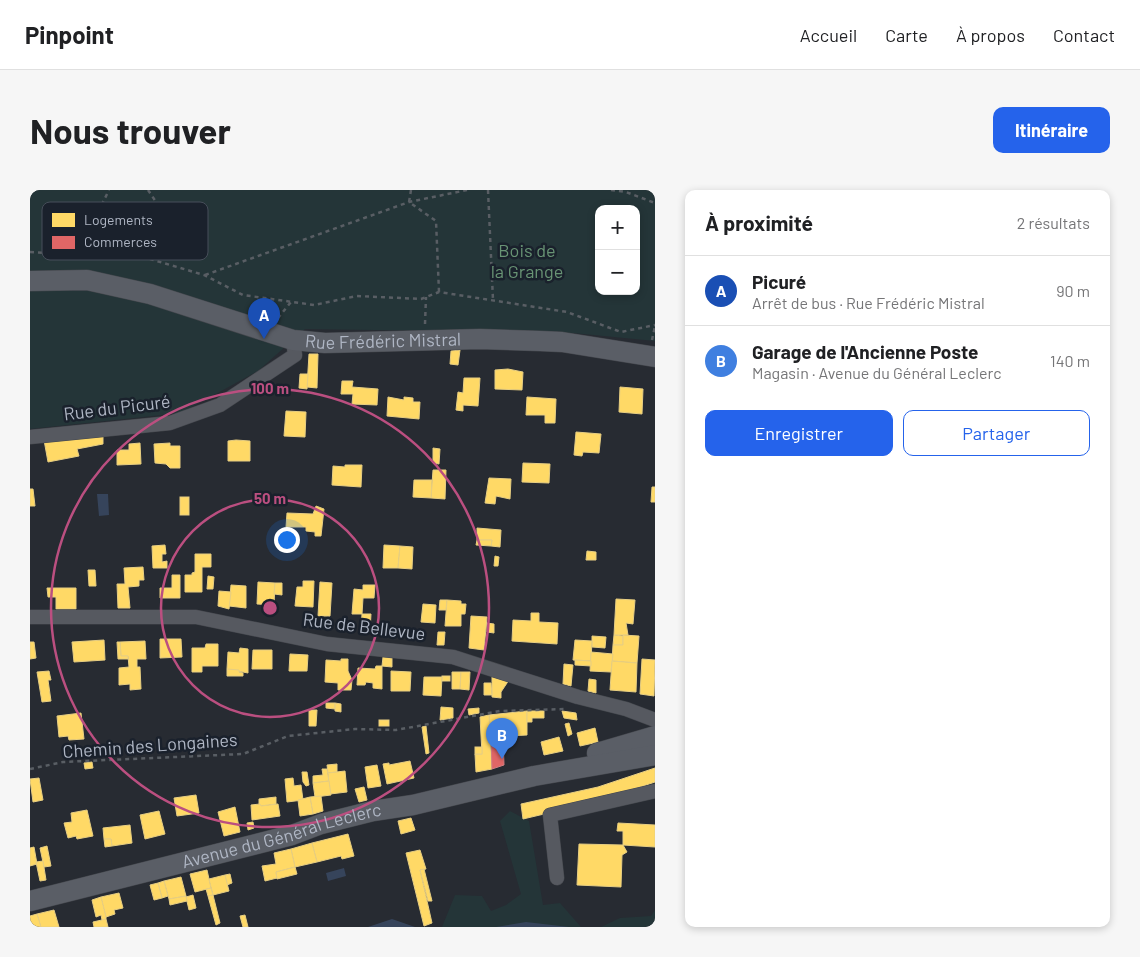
<!DOCTYPE html>
<html lang="fr">
<head>
<meta charset="utf-8">
<style>
  :root { --surface:#fff; --page:#f6f6f6; --text:#202124; --muted:#757577; --line:#e0e0e0; --accent:#2563eb }
  body { margin:0; font-family:Barlow,sans-serif; background:var(--page); color:var(--text) }
  .controls { position:absolute; right:15px; top:15px; display:grid; overflow:hidden; border-radius:10px; box-shadow:0 2px 8px #0003 }
  .controls button { width:45px; height:45px; display:grid; place-items:center; padding:0; border:0; border-bottom:1px solid var(--line); background:var(--surface); color:var(--text); font:25px sans-serif }
  .you { position:absolute; left:256px; top:349px; width:18px; height:18px; margin:-12px; border:4px solid #fff; border-radius:50%; background:#1a73e8; box-shadow:0 0 0 8px #1a73e833 }
  .badge { display:grid; place-items:center; width:32px; height:32px; border-radius:50%; background:var(--accent); color:#fff; font-size:16px; font-weight:700 }
  .pin { position:absolute; translate:-50% -41px; filter:drop-shadow(0 1px 2px #0008) }
  .pin::after { content:''; position:absolute; top:26px; width:18px; height:15px; background:inherit; clip-path:polygon(0 0,100% 0,50% 100%) }
  .list { margin:0; padding:0; list-style:none }
  h2 { display:flex; justify-content:space-between; align-items:center; height:65px; margin:0; padding:0 20px; font-size:21px }
  h2 small { font-size:16px; font-weight:400; color:var(--muted) }
  .list li { display:grid; grid-template-columns:32px 1fr auto; gap:15px; align-items:center; box-sizing:border-box; height:70px; padding:0 20px; border-top:1px solid var(--line) }
  .list b { display:block; font-size:19px; white-space:nowrap }
  .list p { margin:0; font-size:16px; white-space:nowrap; color:var(--muted) }
  .list em { font-size:16px; font-style:normal; color:var(--muted) }
  .actions { display:flex; gap:10px; padding:15px 20px }
  .actions a { flex:1; padding:11px 0; border:1px solid var(--accent); border-radius:10px; text-align:center; font-size:18px; color:var(--accent) }
  .actions .main { background:var(--accent); color:#fff }
  .map { position:relative; flex:none; width:625px; height:737px; overflow:hidden; border-radius:10px }
  header { display:flex; align-items:center; gap:30px; box-sizing:border-box; height:70px; padding:0 25px; background:var(--surface); border-bottom:1px solid var(--line) }
  header strong { font-size:24px }
  nav { display:flex; gap:28px; margin-inline-start:auto; font-size:18px }
  .intro { display:flex; align-items:center; justify-content:space-between; box-sizing:border-box; height:120px; padding:0 30px }
  h1 { margin:0; font-size:35px }
  .button { padding:12px 22px; border-radius:10px; background:var(--accent); color:#fff; font-size:18px; font-weight:700 }
  main { display:flex; gap:30px; padding:0 30px }
  aside { flex:1; background:var(--surface); border-radius:10px; box-shadow:0 2px 8px #0003 }
  .map>svg:first-child { display:block }
</style>
</head>
<body>
<header>
<strong>Pinpoint</strong>
<nav><a>Accueil</a><a>Carte</a><a>À propos</a><a>Contact</a></nav>
</header>
<div class="intro"><h1>Nous trouver</h1><a class="button">Itinéraire</a></div>
<main>
<div class="map">
<svg width="625" height="737" viewBox="0 0 625 737">
  <rect width="100%" height="100%" fill="#272b32"/>
  <g fill="#243538" fill-rule="evenodd">
    <path d="M 0,0 L 625,0 L 625,151 L 543,143 L 275,139 L 228,181 L 151,223 L 0,239 ZM 569,19 L 606,19 L 606,101 L 569,101 Z"/>
    <polygon points="480,621 499,631 513,715 530,713 551,737 412,737 425,705 452,706 461,721 476,715 491,704 470,631"/>
    <polygon points="625,720 625,737 571,737 590,728 621,726"/>
  </g>
  <g fill="#36445b">
    <polygon points="67,304 78,304 79,325 69,326"/>
    <polygon points="314,678 316,686 298,691 296,683"/>
    <polygon points="362,729 385,737 338,737"/>
    <polygon points="496,732 539,737 466,737"/>
  </g>
  <g fill="#ffd966" stroke="#e7ce82">
    <polygon points="430,160 428,175 420,174 421,161"/>
    <polygon points="279,164 288,164 287,198 277,197"/>
    <polygon points="478,179 493,182 492,200 465,199 465,180"/>
    <polygon points="270,184 278,184 277,199 269,198"/>
    <polygon points="434,188 450,188 448,216 433,215 433,221 426,220 428,202 433,203"/>
    <polygon points="312,191 323,191 322,197 348,199 347,215 322,214 323,204 311,204"/>
    <polygon points="590,197 613,199 612,224 589,222"/>
    <polygon points="358,207 374,210 374,207 383,208 383,212 390,212 389,229 357,226"/>
    <polygon points="497,207 526,209 525,233 515,233 515,225 496,225"/>
    <polygon points="256,221 276,222 275,247 254,246"/>
    <polygon points="546,242 571,244 569,263 553,262 552,266 544,265"/>
    <polygon points="73,243 73,254 47,259 49,266 18,272 14,250"/>
    <polygon points="206,250 220,251 220,271 198,271 198,251"/>
    <polygon points="110,253 111,274 87,275 87,260 99,260 99,254"/>
    <polygon points="140,253 140,256 150,256 150,278 140,278 136,274 125,273 124,254"/>
    <polygon points="403,258 410,259 409,274 403,273"/>
    <polygon points="493,273 520,274 519,293 492,292"/>
    <polygon points="315,275 332,275 331,297 302,295 303,276 315,277"/>
    <polygon points="403,280 416,280 415,309 401,308"/>
    <polygon points="459,288 481,289 480,309 466,306 465,314 455,313"/>
    <polygon points="384,290 402,290 401,308 383,307"/>
    <polygon points="622,297 625,297 625,312 621,312"/>
    <polygon points="0,299 3,299 5,316 0,316"/>
    <rect x="150" y="307" width="9" height="18"/>
    <polygon points="286,316 294,319 291,346 285,346 285,342 276,341 276,337 256,337 257,323 283,324"/>
    <polygon points="447,338 471,340 470,357 461,356 462,350 447,350"/>
    <polygon points="447,350 462,350 461,356 446,355"/>
    <polygon points="135,355 136,364 132,364 132,372 137,371 137,378 123,378 122,356"/>
    <polygon points="354,355 370,356 368,378 353,378"/>
    <polygon points="370,356 383,357 382,379 368,378"/>
    <polygon points="557,361 566,362 566,370 556,370"/>
    <polygon points="165,364 181,364 181,377 172,377 172,402 155,402 155,385 162,385 162,383 165,382"/>
    <polygon points="465,366 469,367 468,376 464,376"/>
    <polygon points="113,377 114,390 109,390 109,396 98,397 100,418 88,418 87,394 95,394 94,378"/>
    <polygon points="58,380 65,380 66,396 59,396"/>
    <polygon points="142,385 150,385 150,408 130,408 130,398 142,398"/>
    <polygon points="178,386 184,387 183,399 177,399"/>
    <polygon points="273,391 284,391 283,417 265,416 267,397 273,397"/>
    <polygon points="228,392 245,393 244,415 227,414"/>
    <polygon points="290,392 302,393 300,426 288,426"/>
    <polygon points="245,393 252,393 252,405 244,404"/>
    <polygon points="201,395 216,396 216,418 199,416"/>
    <polygon points="333,395 345,395 344,408 333,408 332,424 322,424 324,399 333,400"/>
    <polygon points="17,398 46,398 46,419 26,419 26,407 18,407"/>
    <polygon points="189,401 201,402 199,419 188,416"/>
    <polygon points="586,409 605,410 603,434 596,433 598,445 584,445"/>
    <polygon points="410,410 417,410 416,420 409,420"/>
    <polygon points="417,410 431,411 431,414 436,414 435,424 431,424 431,436 415,436"/>
    <polygon points="393,414 406,415 405,433 391,432"/>
    <polygon points="501,423 509,423 509,432 528,433 527,454 482,451 483,430 501,431"/>
    <polygon points="332,424 341,424 340,441 331,441"/>
    <polygon points="441,426 457,427 454,460 439,458"/>
    <polygon points="457,433 464,434 464,443 457,442"/>
    <polygon points="408,442 415,442 414,455 407,455"/>
    <polygon points="584,445 593,446 593,455 583,455"/>
    <polygon points="593,445 609,446 607,473 582,471 583,455 593,455"/>
    <polygon points="562,446 576,447 575,458 562,457"/>
    <polygon points="130,449 151,449 152,467 130,468"/>
    <polygon points="74,450 75,470 44,472 42,452"/>
    <polygon points="545,450 562,451 561,471 543,470"/>
    <polygon points="115,451 116,469 107,469 107,477 110,477 111,499 100,500 100,494 89,495 89,478 99,477 98,466 91,466 90,452"/>
    <polygon points="0,452 4,452 6,468 0,469"/>
    <polygon points="87,452 90,452 91,466 98,466 98,469 88,469"/>
    <polygon points="176,454 188,454 188,476 172,476 172,482 162,482 162,458 175,458"/>
    <polygon points="210,458 218,459 218,483 197,479 198,462 209,463"/>
    <polygon points="223,460 242,460 242,479 222,479"/>
    <polygon points="561,462 583,464 581,482 560,481"/>
    <polygon points="260,464 278,465 277,481 259,481"/>
    <polygon points="353,467 362,468 362,477 352,476"/>
    <polygon points="311,469 318,469 318,481 322,490 321,500 308,500 308,493 295,492 296,470 311,471"/>
    <polygon points="612,469 625,470 624,506 610,504"/>
    <polygon points="545,470 561,471 561,476 545,475"/>
    <polygon points="582,471 607,473 606,502 580,500"/>
    <polygon points="534,474 543,475 541,496 533,494"/>
    <polygon points="346,476 352,476 352,499 343,498 343,493 336,492 335,495 327,495 328,478 345,479"/>
    <polygon points="197,479 209,480 209,482 213,483 213,486 197,486"/>
    <polygon points="19,481 21,490 18,490 21,511 12,512 7,482"/>
    <polygon points="361,481 381,482 380,501 361,501"/>
    <polygon points="422,482 431,482 430,499 422,499"/>
    <polygon points="431,482 440,482 439,500 430,499"/>
    <polygon points="462,484 479,490 471,502 471,508 462,507"/>
    <rect x="412" y="486" width="8" height="5"/>
    <polygon points="394,487 412,487 411,506 393,505"/>
    <polygon points="559,489 566,490 566,503 558,501"/>
    <polygon points="454,493 461,493 462,505 454,505"/>
    <polygon points="296,513 305,513 305,519 296,518"/>
    <polygon points="305,513 311,514 311,522 305,521"/>
    <polygon points="411,517 423,518 423,528 410,530"/>
    <polygon points="449,518 449,523 439,525 438,519"/>
    <polygon points="279,520 287,520 286,536 279,536"/>
    <polygon points="497,521 497,545 461,547 459,525"/>
    <polygon points="497,521 514,521 514,528 502,528 502,532 497,532"/>
    <polygon points="532,521 546,523 547,530 534,528"/>
    <polygon points="51,523 54,549 39,550 38,546 29,547 27,526"/>
    <polygon points="459,525 462,579 446,582 445,564 452,564 450,527"/>
    <rect x="349" y="530" width="10" height="6"/>
    <polygon points="539,533 542,544 538,546 535,534"/>
    <polygon points="396,536 399,563 396,564 392,537"/>
    <polygon points="565,538 568,552 550,556 547,543"/>
    <polygon points="529,547 533,561 514,565 511,552"/>
    <rect x="445" y="557" width="7" height="7"/>
    <polygon points="380,571 384,588 357,594 353,574 359,573 359,575"/>
    <polygon points="62,572 63,578 55,579 54,573"/>
    <polygon points="307,574 307,582 298,583 297,575"/>
    <polygon points="347,575 351,596 338,598 335,577"/>
    <polygon points="625,578 625,592 569,611 493,629 491,614 568,597"/>
    <polygon points="292,579 297,579 299,591 283,593 283,586 293,585"/>
    <polygon points="315,581 317,602 300,604 298,583"/>
    <polygon points="272,582 277,582 279,595 276,596 273,592"/>
    <polygon points="9,588 13,610 3,612 0,589"/>
    <polygon points="263,588 264,596 271,595 273,610 257,612 255,589"/>
    <polygon points="299,591 301,605 285,607 283,593"/>
    <polygon points="334,597 337,610 329,612 325,599"/>
    <polygon points="166,605 169,623 147,626 144,608"/>
    <polygon points="291,606 293,621 283,624 280,607"/>
    <polygon points="246,607 246,614 231,616 229,614 229,609"/>
    <polygon points="280,607 283,624 270,626 268,610"/>
    <polygon points="230,614 231,616 248,614 250,626 222,630 221,615"/>
    <polygon points="205,617 210,642 194,646 188,622"/>
    <polygon points="57,620 63,646 47,649 46,646 38,648 34,633 42,632 41,623"/>
    <polygon points="129,621 135,644 115,649 110,625"/>
    <polygon points="381,628 385,640 371,644 368,631"/>
    <polygon points="223,632 224,638 218,640 217,633"/>
    <polygon points="588,633 625,635 625,657 593,655 593,641 587,641"/>
    <polygon points="100,635 102,653 82,656 81,649 74,649 73,638"/>
    <polygon points="318,644 324,666 312,669 311,666 287,672 282,653"/>
    <polygon points="74,649 81,649 82,656 75,657"/>
    <polygon points="282,653 287,672 265,677 261,659"/>
    <polygon points="549,654 593,655 597,662 592,665 591,697 547,695"/>
    <polygon points="17,656 21,676 14,677 10,658"/>
    <polygon points="4,657 7,674 0,676 0,658"/>
    <polygon points="261,659 265,677 246,682 247,688 235,691 232,676 246,674 244,663"/>
    <polygon points="390,660 396,679 390,680 402,733 394,736 376,663"/>
    <polygon points="13,671 16,690 10,691 6,672"/>
    <polygon points="265,677 267,684 247,689 246,682"/>
    <polygon points="394,679 402,711 398,711 390,680"/>
    <polygon points="177,680 181,698 165,702 160,684"/>
    <polygon points="200,684 202,693 197,695 195,685"/>
    <polygon points="195,685 199,701 183,705 179,689"/>
    <polygon points="151,687 156,706 139,709 134,691"/>
    <polygon points="134,691 138,706 132,708 128,693"/>
    <polygon points="128,693 132,708 124,710 120,695"/>
    <polygon points="181,698 183,705 178,706 176,699"/>
    <polygon points="89,703 93,718 84,720 85,724 76,727 71,707"/>
    <polygon points="163,705 166,718 159,720 156,707"/>
    <polygon points="183,705 190,733 186,735 178,706"/>
    <polygon points="156,706 157,711 140,715 139,709"/>
    <polygon points="71,707 76,727 76,729 72,730 71,725 66,727 62,710"/>
    <polygon points="24,720 29,737 11,737 7,724"/>
    <polygon points="7,724 11,737 0,737 0,726"/>
    <polygon points="215,725 218,737 213,737 210,726"/>
    <polygon points="76,729 78,737 64,737 63,732"/>
  </g>
  <polygon fill="#e06666" stroke="#d17e82" points="473,546 474,575 462,579 461,547"/>
  <g fill="none" stroke-linecap="round" stroke-linejoin="round">
    <g stroke="#44474d" stroke-width="15">
      <g id="street">
        <polyline points="0,247 140,233 190,215 265,165 263,150"/>
        <polyline points="0,427 166,427 297,454 423,467 548,507 596,519 625,530"/>
        <polyline points="527,688 520,625 625,601"/>
      </g>
    </g>
    <g stroke="#44474d" stroke-width="21">
      <g id="secondary">
        <path id="s1" d="M 0,91 L 57,90 L 120,104 L 263,150 L 295,153 L 450,149 L 510,151 L 532,152 L 625,167"/>
        <polyline points="567,563 625,546"/>
        <path id="s2" d="M 0,711 L 262,645 L 291,634 L 343,621 L 383,615 L 504,586 L 625,565"/>
      </g>
    </g>
    <g stroke="#595e64" stroke-width="2.5" stroke-dasharray="4 4" stroke-linecap="butt">
      <polyline points="118,0 137,28 138,58 121,69"/>
      <polyline points="381,0 379,12 406,31 409,102"/>
      <polyline points="458,0 463,110"/>
      <polyline points="581,0 596,2 625,13"/>
      <polyline points="0,62 120,69 174,85 213,105 284,115 327,106 391,109 409,102 537,122 591,142 625,135"/>
      <polyline points="47,65 79,0"/>
      <polyline points="175,85 379,12 437,0"/>
      <polyline points="248,128 261,112"/>
      <polyline points="395,134 396,107"/>
      <polyline points="622,150 625,136"/>
      <polyline points="0,579 33,572 213,564 258,546 325,539 366,540 470,521 537,519"/>
    </g>
    <use href="#street" stroke="#565960" stroke-width="14"/>
    <use href="#secondary" stroke="#5a5e66" stroke-width="20"/>
  </g>
  <g fill="none" stroke="#bb4f80" stroke-width="2.5">
    <circle cx="240" cy="418" r="109"/>
    <circle cx="240" cy="418" r="219"/>
  </g>
  <g text-anchor="middle" stroke-width="5" stroke-linejoin="round" paint-order="stroke">
    <g font-size="18" fill="#689374" stroke="#1a212c">
      <text x="497" y="67">Bois de<tspan x="497" dy="21">la Grange</tspan></text>
    </g>
    <g font-size="18" fill="#afb6c4" stroke="#1a212c">
      <text dy="6" stroke="none"><textPath href="#s1" startOffset="362">Rue Frédéric Mistral</textPath></text>
      <text transform="translate(87 218) rotate(-7)" y="6">Rue du Picuré</text>
      <text transform="translate(334 437) rotate(7)" y="6">Rue de Bellevue</text>
      <text transform="translate(120 556) rotate(-4)" y="6">Chemin des Longaines</text>
      <text dy="6" stroke="none"><textPath href="#s2" startOffset="260">Avenue du Général Leclerc</textPath></text>
    </g>
  </g>
  <rect x="12" y="12" width="166" height="58" rx="8" fill="#1a212c" stroke="#474e5a" stroke-width="1"/>
  <rect x="22" y="23" width="23" height="14" fill="#ffd966"/>
  <rect x="22" y="46" width="23" height="13" fill="#e06666"/>
  <g font-size="14" fill="#afb6c4">
    <text x="54" y="35">Logements</text>
    <text x="54" y="57">Commerces</text>
  </g>
  <circle cx="240" cy="418" r="8" fill="#bb4f80" stroke="#1a212c" stroke-width="2.5"/>
  <g font-size="15" text-anchor="middle" font-weight="bold" fill="#bb4f80" stroke="#1a212c" stroke-width="5" stroke-linejoin="round" paint-order="stroke">
    <text x="240" y="204">100 m</text>
    <text x="240" y="314">50 m</text>
  </g>
</svg>
<div class="controls">
<button>+</button>
<button>−</button>
</div>
<div class="you"></div>
<div class="pin badge" style="left:234px;top:149px;background:#1a4fb4">A</div>
<div class="pin badge" style="left:472px;top:569px;background:#3f7fe0">B</div>
</div>
<aside>
<h2>À proximité<small>2 résultats</small></h2>
<ul class="list">
<li><span class="badge" style="background:#1a4fb4">A</span><div><b>Picuré</b><p>Arrêt de bus · Rue Frédéric Mistral</p></div><em>90 m</em></li>
<li><span class="badge" style="background:#3f7fe0">B</span><div><b>Garage de l'Ancienne Poste</b><p>Magasin · Avenue du Général Leclerc</p></div><em>140 m</em></li>
</ul>
<div class="actions"><a class="main">Enregistrer</a><a>Partager</a></div>
</aside>
</main>
</body>
</html>
